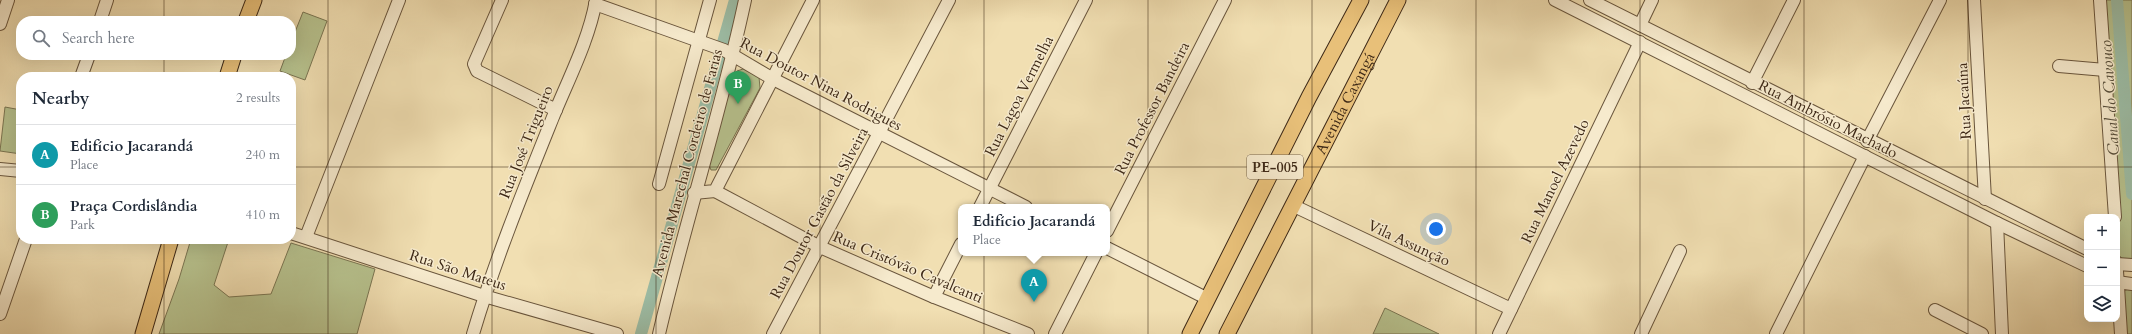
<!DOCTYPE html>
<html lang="en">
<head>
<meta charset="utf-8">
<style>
  :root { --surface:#fff; --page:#f2f2f3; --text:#1f2937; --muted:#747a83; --line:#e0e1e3; --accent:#7c3aed }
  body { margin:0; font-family:Cardo,serif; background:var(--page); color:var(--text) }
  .controls { position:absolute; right:12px; bottom:12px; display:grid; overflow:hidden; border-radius:8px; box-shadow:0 4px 16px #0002 }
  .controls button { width:36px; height:36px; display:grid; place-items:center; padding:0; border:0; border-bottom:1px solid var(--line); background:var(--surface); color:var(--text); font:20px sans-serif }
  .you { position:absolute; left:1436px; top:229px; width:14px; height:14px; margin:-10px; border:3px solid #fff; border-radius:50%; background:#1a73e8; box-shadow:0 0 0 6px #1a73e833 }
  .badge { display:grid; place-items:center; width:26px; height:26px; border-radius:50%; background:var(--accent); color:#fff; font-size:13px; font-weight:700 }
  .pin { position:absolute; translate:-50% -33px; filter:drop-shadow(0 1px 2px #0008) }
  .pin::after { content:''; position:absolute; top:21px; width:14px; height:12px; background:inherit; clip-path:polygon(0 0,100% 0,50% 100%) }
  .popup { position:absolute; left:958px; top:204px; width:152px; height:52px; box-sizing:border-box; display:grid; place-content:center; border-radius:8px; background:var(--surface); filter:drop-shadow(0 1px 3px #0005); font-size:13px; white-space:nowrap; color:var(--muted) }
  .popup b { font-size:15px; color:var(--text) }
  .popup::after { content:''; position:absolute; left:50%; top:100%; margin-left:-8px; border:8px solid transparent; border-top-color:var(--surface) }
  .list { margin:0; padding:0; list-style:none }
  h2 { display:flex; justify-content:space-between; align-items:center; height:52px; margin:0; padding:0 16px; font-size:17px }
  h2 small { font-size:13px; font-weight:400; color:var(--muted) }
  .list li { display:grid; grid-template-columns:26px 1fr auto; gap:12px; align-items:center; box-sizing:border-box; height:60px; padding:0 16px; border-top:1px solid var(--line) }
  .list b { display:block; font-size:15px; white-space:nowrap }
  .list p { margin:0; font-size:13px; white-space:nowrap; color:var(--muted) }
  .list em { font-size:13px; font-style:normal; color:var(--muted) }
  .icon { flex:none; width:22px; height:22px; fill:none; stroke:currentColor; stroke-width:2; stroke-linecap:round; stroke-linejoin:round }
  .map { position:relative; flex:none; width:2132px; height:334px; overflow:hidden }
  .search { position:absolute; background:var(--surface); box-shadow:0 4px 16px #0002; left:16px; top:16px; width:280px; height:44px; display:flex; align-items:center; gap:10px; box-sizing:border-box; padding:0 14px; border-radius:16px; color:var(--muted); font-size:15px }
  .panel { position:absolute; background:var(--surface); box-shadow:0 4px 16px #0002; left:16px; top:72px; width:280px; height:172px; border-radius:16px }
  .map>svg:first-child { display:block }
</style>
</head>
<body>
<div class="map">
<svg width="2132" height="334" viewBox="0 0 2132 334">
  <rect width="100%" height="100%" fill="#f1dfb2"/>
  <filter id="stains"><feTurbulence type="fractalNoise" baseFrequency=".005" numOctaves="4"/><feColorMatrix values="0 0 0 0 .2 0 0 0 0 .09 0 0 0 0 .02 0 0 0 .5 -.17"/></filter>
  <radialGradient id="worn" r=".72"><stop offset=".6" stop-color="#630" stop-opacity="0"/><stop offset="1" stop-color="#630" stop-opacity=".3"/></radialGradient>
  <g fill="#b7c28e" stroke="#7a7552">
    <polygon points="2102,0 2132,0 2132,263 2124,261 2119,255"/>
    <polygon points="303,12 327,21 305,80 280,71 286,55 291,55 291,42"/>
    <polygon points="743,69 759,77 760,88 716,170 711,170 709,165 733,75 737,71"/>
    <polygon points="5,107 21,110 21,154 0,151"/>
    <polygon points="191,239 229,239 214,285 229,297 271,294 291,243 375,269 357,334 159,334 179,279"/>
    <polygon points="2132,287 2132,334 2125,334 2124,291"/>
    <polygon points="1385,308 1439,334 1373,334"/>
  </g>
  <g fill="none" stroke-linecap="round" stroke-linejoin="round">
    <g stroke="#9cbda6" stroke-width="12">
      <polyline points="2117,0 2132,194"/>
      <polyline points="641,334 735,0"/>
    </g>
    <g stroke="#6a563d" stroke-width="14">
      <g id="minor">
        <polyline points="502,0 474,64 477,71 556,110"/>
        <polyline points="1555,0 1997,223 2087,266"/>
        <polyline points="1590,0 2087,249"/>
        <polyline points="1974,0 1985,199"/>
        <polyline points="2100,0 2115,217"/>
        <polyline points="595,4 724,50 773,79 1026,207"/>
        <polyline points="100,21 107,0"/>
        <polyline points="0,24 8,0"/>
        <polyline points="1640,25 1652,0"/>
        <polyline points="2059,66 2105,70"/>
        <polyline points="81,77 89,55"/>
        <polyline points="1752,83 1794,0"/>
        <polyline points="1867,141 1940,0"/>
        <polyline points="0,169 21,171"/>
        <polyline points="659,184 710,0"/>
        <polyline points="715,191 820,247 934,297 1028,334"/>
        <polyline points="694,193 715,191 813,0"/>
        <polyline points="1292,205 1511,309"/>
        <polyline points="980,207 1086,0"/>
        <polyline points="1997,223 2002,334"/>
        <polyline points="1107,231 1225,0"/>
        <polyline points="291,233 484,296 617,334"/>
        <polyline points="306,237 399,0"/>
        <polyline points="1107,248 1208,299"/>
        <polyline points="2117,264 2132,265"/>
        <polyline points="2117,271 2121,334"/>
        <polyline points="2117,282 2132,284"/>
        <polyline points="934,297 961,244"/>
        <polyline points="1935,310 1982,334"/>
        <polyline points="0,314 26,239"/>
        <path d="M 473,334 C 495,260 524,189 553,117 C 568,80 589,40 596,0"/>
        <path d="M 659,334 C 685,222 721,113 745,0"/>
        <polyline points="773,334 949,0"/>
        <polyline points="1055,334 1096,253"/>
        <polyline points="1499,334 1640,42"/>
        <polyline points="1641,334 1680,251"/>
        <polyline points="1776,334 1865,156"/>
      </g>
    </g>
    <g stroke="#3d2816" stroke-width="17">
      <g id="major">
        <polyline points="246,21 254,0"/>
        <polyline points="227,77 234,55"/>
        <polyline points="143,334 171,239"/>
        <polyline points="1190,334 1309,97 1361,0"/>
        <path id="s1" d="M 1227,334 L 1398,0"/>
      </g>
    </g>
    <use href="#minor" stroke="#f6eacd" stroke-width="12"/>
    <use href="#major" stroke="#e8c079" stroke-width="15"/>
  </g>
  <path fill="none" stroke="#3d2816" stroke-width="1" stroke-opacity="0.55" d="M 164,0 L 164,21M 328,0 L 328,334M 492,0 L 492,334M 656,0 L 656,334M 820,0 L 820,334M 984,0 L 984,334M 1148,0 L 1148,334M 1312,0 L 1312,334M 1476,0 L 1476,334M 1640,0 L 1640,334M 1804,0 L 1804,334M 1968,0 L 1968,334M 164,55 L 164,77M 0,167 L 21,167M 291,167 L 2132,167M 164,239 L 164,334"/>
  <g text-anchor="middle" stroke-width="3" stroke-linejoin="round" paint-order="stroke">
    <rect fill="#f6eacd" stroke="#74624d" stroke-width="1" x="1247" y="155" width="56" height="24" rx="3"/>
    <g font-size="14" font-weight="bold" fill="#3d2816">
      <text x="1275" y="172">PE-005</text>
    </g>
    <g font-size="15" fill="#3d2816" stroke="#f6eacd">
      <text transform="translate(821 84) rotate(28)" y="5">Rua Doutor Nina Rodrigues</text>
      <text transform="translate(1019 96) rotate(-63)" y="5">Rua Lagoa Vermelha</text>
      <text transform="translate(1964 101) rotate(-93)" y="5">Rua Jacaúna</text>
      <text dy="5" stroke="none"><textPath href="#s1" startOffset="259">Avenida Caxangá</textPath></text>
      <text transform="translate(1152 108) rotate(-63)" y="5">Rua Professor Bandeira</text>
      <text transform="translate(1828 119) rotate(27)" y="5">Rua Ambrósio Machado</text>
      <text transform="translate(526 142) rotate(-68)" y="5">Rua José Trigueiro</text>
      <text transform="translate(687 163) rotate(-75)" y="5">Avenida Marechal Cordeiro de Farias</text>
      <text transform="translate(1555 181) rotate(-64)" y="5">Rua Manoel Azevedo</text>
      <text transform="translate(819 213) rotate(-62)" y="5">Rua Doutor Gastão da Silveira</text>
      <text transform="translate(1409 243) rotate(25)" y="5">Vila Assunção</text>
      <text transform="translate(908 267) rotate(23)" y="5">Rua Cristóvão Cavalcanti</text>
      <text transform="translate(458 270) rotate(18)" y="5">Rua São Mateus</text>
    </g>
    <g font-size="16" font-style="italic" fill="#554d3a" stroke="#f6eacd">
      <text transform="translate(2109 98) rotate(-94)" y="6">Canal do Cavouco</text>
    </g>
  </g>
  <rect width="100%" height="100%" filter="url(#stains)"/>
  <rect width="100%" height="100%" fill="url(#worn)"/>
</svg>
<div class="controls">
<button>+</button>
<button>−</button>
<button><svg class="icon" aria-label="layers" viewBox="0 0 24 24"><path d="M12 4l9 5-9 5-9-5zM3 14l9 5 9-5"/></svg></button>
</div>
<div class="you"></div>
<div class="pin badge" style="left:1034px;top:302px;background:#0f9aa8">A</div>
<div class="popup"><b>Edifício Jacarandá</b>Place</div>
<div class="pin badge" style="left:738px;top:104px;background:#2e9e5b">B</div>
<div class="search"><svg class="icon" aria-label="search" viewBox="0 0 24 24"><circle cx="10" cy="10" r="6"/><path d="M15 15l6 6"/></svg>Search here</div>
<section class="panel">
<h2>Nearby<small>2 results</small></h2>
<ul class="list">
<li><span class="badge" style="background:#0f9aa8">A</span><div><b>Edifício Jacarandá</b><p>Place</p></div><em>240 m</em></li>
<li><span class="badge" style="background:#2e9e5b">B</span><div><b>Praça Cordislândia</b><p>Park</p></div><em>410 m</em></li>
</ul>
</section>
</div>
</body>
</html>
